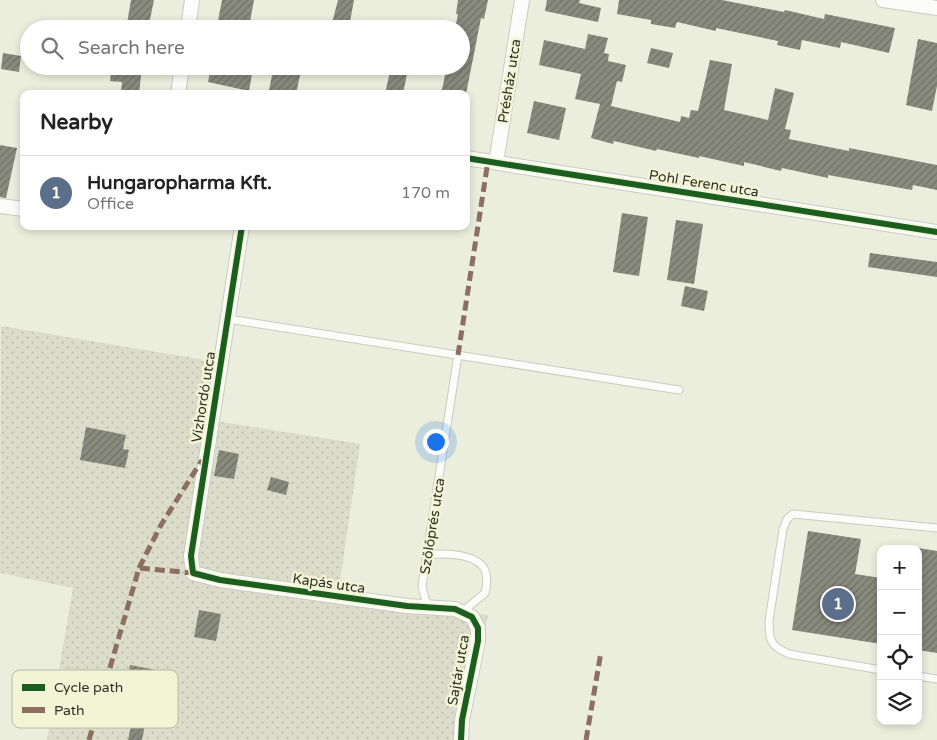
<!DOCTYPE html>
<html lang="en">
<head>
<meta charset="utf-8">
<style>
  :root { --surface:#fff; --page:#f2f2f2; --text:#222; --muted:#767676; --line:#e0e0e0; --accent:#727467 }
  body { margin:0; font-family:"Varela Round",sans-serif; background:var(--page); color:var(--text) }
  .controls { position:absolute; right:15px; bottom:15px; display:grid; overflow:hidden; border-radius:10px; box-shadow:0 2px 8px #0003 }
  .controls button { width:45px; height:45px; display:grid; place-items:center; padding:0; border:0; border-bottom:1px solid var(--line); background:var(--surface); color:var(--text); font:25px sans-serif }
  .you { position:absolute; left:435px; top:441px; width:18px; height:18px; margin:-12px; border:4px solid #fff; border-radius:50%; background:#1a73e8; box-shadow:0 0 0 8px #1a73e833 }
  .badge { display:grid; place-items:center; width:32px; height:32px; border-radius:50%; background:var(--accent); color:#fff; font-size:16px; font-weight:700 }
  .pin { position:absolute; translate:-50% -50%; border:2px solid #fff; box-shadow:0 1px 5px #0006 }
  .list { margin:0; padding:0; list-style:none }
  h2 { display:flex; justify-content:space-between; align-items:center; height:65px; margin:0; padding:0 20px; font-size:21px }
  h2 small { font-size:16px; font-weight:400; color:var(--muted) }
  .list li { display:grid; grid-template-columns:32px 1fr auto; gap:15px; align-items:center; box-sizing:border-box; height:75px; padding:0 20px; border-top:1px solid var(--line) }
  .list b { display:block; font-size:19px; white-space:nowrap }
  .list p { margin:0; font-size:16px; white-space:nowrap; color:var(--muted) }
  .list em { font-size:16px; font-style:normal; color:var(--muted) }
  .icon { flex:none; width:28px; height:28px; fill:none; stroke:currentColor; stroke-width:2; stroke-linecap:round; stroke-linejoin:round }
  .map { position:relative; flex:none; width:937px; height:740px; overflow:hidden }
  .search { position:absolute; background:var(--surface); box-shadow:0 2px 8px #0003; left:20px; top:20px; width:450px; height:55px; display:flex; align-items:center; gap:12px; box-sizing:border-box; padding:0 18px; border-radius:28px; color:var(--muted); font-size:19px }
  .panel { position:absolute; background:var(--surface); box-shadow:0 2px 8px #0003; left:20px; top:90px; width:450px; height:140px; border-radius:10px }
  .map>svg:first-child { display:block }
</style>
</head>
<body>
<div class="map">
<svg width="937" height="740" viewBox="0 0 937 740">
  <defs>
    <pattern id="garden-dots" width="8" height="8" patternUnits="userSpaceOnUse" patternTransform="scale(1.25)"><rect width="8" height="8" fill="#dbddca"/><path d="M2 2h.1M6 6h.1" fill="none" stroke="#bcbeae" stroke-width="1.8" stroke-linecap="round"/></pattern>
    <pattern id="building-hatch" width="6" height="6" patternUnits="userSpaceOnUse" patternTransform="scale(1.25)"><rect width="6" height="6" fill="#898b7e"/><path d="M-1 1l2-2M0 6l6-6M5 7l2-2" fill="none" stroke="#717267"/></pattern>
  </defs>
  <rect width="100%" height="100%" fill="#eceedd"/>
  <polygon fill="url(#garden-dots)" points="1,326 229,364 216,421 360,444 338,595 488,615 464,740 47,740 73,588 0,573"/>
  <g fill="url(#building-hatch)">
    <polygon points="131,0 154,0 148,29 126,29"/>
    <polygon points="222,0 254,0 249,27 218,21"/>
    <polygon points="338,0 354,0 349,27 332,23"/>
    <polygon points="458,0 488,0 484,19 481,18 466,94 441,94 447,66 461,66 461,29 455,29 458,14 456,14"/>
    <polygon points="547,0 580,0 579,3 601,8 598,22 545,11"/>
    <polygon points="619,0 722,0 784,12 785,10 824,19 825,14 895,28 889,53 841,42 840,48 802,40 800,50 777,45 778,41 716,28 716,31 677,22 675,28 651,24 651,20 617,14"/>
    <polygon points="588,34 608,38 604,53 609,54 608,61 626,65 622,82 617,81 611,106 680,122 681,116 689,118 691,110 698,111 710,60 732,64 724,110 768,120 775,88 794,93 785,129 791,130 789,139 849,151 849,148 937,165 937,190 913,185 912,190 828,175 828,178 782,168 781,171 744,162 744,166 699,156 699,158 657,149 656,151 614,141 613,144 591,138 600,104 575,99 581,74 539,65 544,40 585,49"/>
    <polygon points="918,39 937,43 937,86 932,111 906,105"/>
    <polygon points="651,48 673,53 669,68 647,63"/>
    <polygon points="3,53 21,56 19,72 1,69"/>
    <polygon points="112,66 142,66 139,94 121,92 122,82 110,81"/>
    <polygon points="211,66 230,66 229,69 252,74 249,91 208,82"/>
    <polygon points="274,66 302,66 296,94 287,94 269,90"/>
    <polygon points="390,71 407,74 403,94 385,94"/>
    <polygon points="534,101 566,108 559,140 527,133"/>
    <polygon points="0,145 17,148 6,198 0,197"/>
    <polygon points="622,213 648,217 639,276 613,272"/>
    <polygon points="676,220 703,224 694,284 667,280"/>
    <polygon points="870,253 937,262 937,277 868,267"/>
    <polygon points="685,286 708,291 704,311 681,306"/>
    <polygon points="86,427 126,435 123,449 129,450 125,468 80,460"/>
    <polygon points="219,450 239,454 234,479 214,476"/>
    <polygon points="271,477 289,482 286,495 267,490"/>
    <polygon points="808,531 861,539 855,574 881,578 881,644 792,630"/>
    <polygon points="918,548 937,551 937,653 918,650"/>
    <polygon points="199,610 221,614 216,641 194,637"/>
    <polygon points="130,665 156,670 142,740 128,740 140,682 127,680"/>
  </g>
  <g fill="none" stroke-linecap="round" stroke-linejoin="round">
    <g stroke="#c9cbbe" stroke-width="9">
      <g id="service">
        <polyline points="228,319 679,390"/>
        <path d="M 427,555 C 443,553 477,553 485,570 C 488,578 487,585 485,593 L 462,612"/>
        <polyline points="427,606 422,586 424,572 458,355"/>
        <path d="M 881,670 L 789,654 C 770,646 769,640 769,621 L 783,529 L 787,519 L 793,514 L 937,528"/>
        <polyline points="918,676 937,679"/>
      </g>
    </g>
    <g stroke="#c9cbbe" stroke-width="16">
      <g id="minor">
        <polyline points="883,0 937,8"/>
        <polyline points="188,29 192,0"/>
        <polyline points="178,94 182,66"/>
        <polyline points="466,158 937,232"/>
        <polyline points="496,163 522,0"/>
        <polyline points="0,206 24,209"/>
        <polyline points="242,226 191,556 193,573 220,580 321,594 407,606 455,609 472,617 478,628 478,641 462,720 461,740"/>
      </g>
    </g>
    <use href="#service" stroke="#fcfcfa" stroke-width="7"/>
    <use href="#minor" stroke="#fcfcfa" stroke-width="14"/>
    <g stroke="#8d6e63" stroke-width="5" stroke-dasharray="10 5" stroke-linecap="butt">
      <polyline points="458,355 488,161"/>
      <polyline points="139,568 161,525 202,460"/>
      <polyline points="89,740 139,568 193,573"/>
      <polyline points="586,740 601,652"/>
    </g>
    <g stroke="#f1f5d6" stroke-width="9">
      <g id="cycleway">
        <polyline points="466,158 937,232"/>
        <polyline points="242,226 191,556 193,573 220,580 321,594 407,606 455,609 472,617 478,628 478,641 462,720 461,740"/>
      </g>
    </g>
    <use href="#cycleway" stroke="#1b5e20" stroke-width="6"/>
  </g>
  <g text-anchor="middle" stroke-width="5" stroke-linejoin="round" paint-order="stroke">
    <g font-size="14" fill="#313227" stroke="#f1f5d6">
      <text transform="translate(509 81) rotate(-81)" y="5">Présház utca</text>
      <text transform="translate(704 183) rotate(9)" y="5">Pohl Ferenc utca</text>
      <text transform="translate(203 397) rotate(-81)" y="5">Vízhordó utca</text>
      <text transform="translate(432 526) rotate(-81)" y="5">Szőlőprés utca</text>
      <text transform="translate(329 583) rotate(8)" y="5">Kapás utca</text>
      <text transform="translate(458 670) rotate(-80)" y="5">Sajtár utca</text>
    </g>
  </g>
  <rect x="12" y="670" width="166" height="58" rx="8" fill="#f1f5d6" stroke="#b7baa2" stroke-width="1"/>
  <rect x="22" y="684" width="23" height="7" fill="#1b5e20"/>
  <rect x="22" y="707" width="23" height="6" fill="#8d6e63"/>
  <g font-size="14" fill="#313227">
    <text x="54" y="692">Cycle path</text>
    <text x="54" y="715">Path</text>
  </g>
</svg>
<div class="controls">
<button>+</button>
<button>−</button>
<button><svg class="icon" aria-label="locate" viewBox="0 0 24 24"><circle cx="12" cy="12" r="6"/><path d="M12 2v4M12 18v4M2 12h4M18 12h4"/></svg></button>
<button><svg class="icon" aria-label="layers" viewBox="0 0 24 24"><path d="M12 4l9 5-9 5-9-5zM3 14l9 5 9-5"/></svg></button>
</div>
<div class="you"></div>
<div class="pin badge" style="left:838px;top:604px;background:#5c6f8a">1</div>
<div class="search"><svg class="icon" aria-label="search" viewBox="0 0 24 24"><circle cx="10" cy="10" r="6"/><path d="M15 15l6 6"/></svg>Search here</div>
<section class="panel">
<h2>Nearby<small></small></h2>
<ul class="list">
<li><span class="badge" style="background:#5c6f8a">1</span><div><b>Hungaropharma Kft.</b><p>Office</p></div><em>170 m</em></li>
</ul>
</section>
</div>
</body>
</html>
